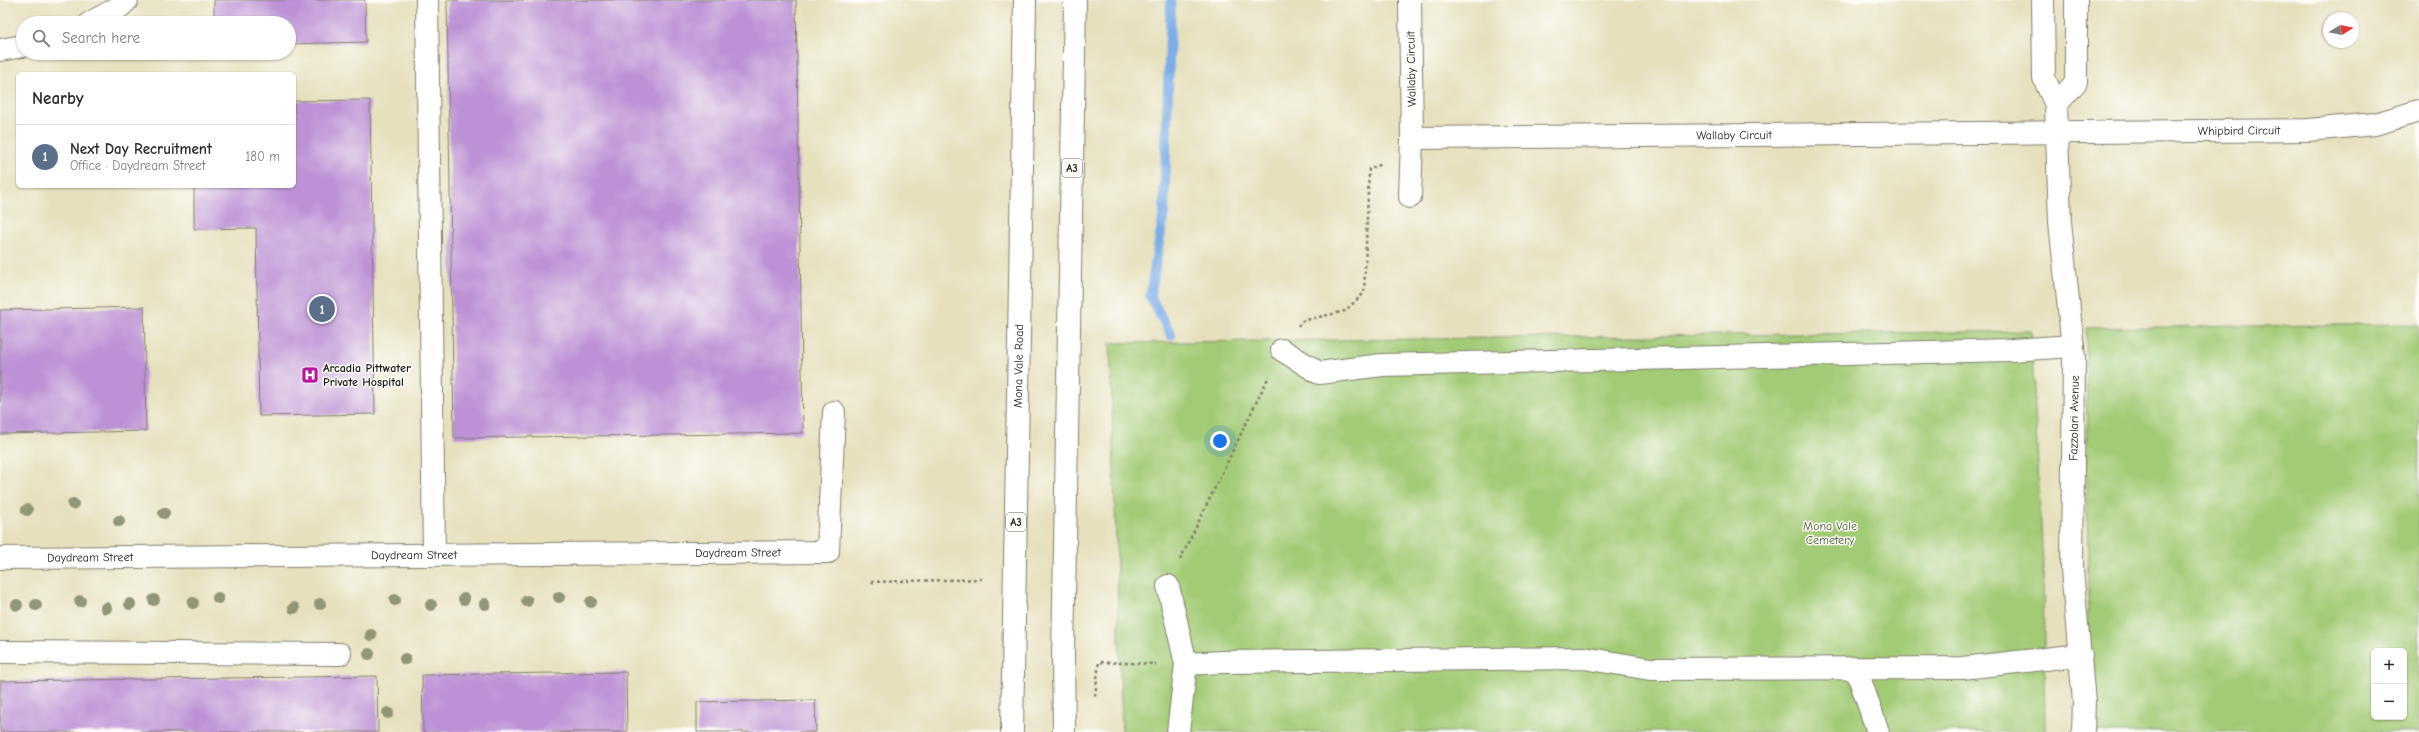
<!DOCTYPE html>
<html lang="en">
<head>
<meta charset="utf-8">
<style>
  :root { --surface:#fff; --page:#f2f2f3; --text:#2b2b33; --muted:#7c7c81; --line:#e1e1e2; --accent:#db2777 }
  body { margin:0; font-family:"Comic Neue",sans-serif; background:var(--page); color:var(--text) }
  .controls { position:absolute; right:12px; bottom:12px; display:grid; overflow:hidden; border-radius:6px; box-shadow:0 1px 3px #0004 }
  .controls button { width:36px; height:36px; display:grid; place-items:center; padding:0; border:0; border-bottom:1px solid var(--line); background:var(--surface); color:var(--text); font:20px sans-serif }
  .compass { position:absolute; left:2323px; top:12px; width:36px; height:36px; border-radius:50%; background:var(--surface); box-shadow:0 1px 3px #0004; rotate:80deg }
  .you { position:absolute; left:1220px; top:441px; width:14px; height:14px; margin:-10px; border:3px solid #fff; border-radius:50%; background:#1a73e8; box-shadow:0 0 0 6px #1a73e833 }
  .badge { display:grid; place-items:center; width:26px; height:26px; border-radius:50%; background:var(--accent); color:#fff; font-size:13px; font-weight:700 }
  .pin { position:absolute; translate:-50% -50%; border:2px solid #fff; box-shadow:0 1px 4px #0006 }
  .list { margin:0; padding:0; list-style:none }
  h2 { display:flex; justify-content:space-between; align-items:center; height:52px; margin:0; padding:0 16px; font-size:17px }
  h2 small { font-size:13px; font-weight:400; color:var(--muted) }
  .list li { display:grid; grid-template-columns:26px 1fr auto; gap:12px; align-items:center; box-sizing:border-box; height:64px; padding:0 16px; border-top:1px solid var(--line) }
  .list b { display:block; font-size:15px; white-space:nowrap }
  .list p { margin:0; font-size:13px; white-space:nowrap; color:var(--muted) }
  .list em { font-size:13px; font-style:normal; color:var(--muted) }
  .icon { flex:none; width:22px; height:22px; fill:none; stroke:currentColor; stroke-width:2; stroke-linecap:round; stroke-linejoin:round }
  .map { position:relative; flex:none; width:2419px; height:732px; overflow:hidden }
  .search { position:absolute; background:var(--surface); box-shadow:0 1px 3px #0004; left:16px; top:16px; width:280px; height:44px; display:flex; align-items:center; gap:10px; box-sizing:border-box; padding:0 14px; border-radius:22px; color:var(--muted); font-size:15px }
  .panel { position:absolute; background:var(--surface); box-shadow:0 1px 3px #0004; left:16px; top:72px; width:280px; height:116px; border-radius:6px }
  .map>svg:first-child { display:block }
</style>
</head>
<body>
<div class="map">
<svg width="2419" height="732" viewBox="0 0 2419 732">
  <rect width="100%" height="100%" fill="#fdfcf7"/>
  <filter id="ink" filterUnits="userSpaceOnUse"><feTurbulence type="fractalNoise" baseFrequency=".025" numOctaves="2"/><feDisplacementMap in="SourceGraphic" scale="8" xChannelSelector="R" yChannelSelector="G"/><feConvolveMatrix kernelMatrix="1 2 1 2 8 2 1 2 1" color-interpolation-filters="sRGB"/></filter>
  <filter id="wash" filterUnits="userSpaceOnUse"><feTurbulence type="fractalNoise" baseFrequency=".012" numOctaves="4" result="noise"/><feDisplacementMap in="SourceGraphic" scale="16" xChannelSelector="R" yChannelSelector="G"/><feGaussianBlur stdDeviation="0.9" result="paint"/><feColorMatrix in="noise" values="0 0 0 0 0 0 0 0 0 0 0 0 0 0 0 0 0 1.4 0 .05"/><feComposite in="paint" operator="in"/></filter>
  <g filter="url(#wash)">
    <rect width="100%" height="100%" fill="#e6e0bd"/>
    <g fill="#a3cb76" stroke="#607449" fill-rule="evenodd">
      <path d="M 2419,324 L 2419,732 L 2089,732 L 2086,328 ZM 2374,651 L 2404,651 L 2404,717 L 2374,717 Z"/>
      <polygon points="2031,331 2043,564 2045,732 1122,732 1110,343"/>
    </g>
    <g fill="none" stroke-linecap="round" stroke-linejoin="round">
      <polyline stroke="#7dade8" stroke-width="10" points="1171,0 1164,213 1150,296 1171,335"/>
    </g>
    <g id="blocks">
      <g fill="#bc91d5">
        <polygon points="214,0 365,0 366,42 289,44 289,23 214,23"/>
        <polygon points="447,0 796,0 803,433 454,438"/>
        <polygon points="370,100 375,414 259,416 256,228 194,229 194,186 294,186 294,101"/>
        <polygon points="144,307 146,431 0,434 0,310"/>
        <polygon points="626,672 627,732 423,732 422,675"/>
        <polygon points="377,676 378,732 0,732 0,681"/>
        <polygon points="815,700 816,732 697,732 697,702"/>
      </g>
    </g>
  </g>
  <g filter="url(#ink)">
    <use href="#blocks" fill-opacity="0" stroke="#817e6c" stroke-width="1"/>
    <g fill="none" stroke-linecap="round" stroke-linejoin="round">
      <g stroke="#817e6c" stroke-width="24">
        <g id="minor">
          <polyline points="427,0 434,555"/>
          <polyline points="2043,0 2044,78 2056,105 2060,222 2074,358 2072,570 2084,702 2083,732"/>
          <polyline points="90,23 121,6 127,0"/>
          <polyline points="0,50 23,46"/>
          <polyline points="2056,105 2076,82 2076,0"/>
          <path id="s1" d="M 1412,138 L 2308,130 L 2375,124 L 2419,111"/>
          <polyline points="1410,197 1412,138 1410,0"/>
          <polyline points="1282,350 1319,373 1382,365 2011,350 2073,346"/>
          <path id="s2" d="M 0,558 L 828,552 L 834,412"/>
          <polyline points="1168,586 1186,664 1178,732"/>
          <polyline points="0,652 340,654"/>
          <polyline points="1186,664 1222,662 1584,658 1650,669 1962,668 2081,655"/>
          <polyline points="1856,668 1878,732"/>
        </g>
      </g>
      <g stroke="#817e6c" stroke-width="24">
        <g id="highway">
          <path id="s3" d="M 1012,732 L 1025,0"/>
          <polyline points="1064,732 1063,656 1075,0"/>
        </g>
      </g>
      <g stroke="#817e6c" stroke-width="2.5" stroke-dasharray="3 3" stroke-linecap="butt">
        <polyline points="1298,326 1302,321 1345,311 1364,293 1369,169 1382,164"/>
        <polyline points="1180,560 1269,376"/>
        <polyline points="871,582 982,579"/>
        <polyline points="1095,696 1099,662 1156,664"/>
      </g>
      <use href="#minor" stroke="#fff" stroke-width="22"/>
      <use href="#highway" stroke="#fff" stroke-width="22"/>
    </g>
    <g fill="#919676">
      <circle cx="73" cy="504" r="6"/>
      <circle cx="27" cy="510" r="6"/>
      <circle cx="164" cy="513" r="6"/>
      <circle cx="119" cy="521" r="6"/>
      <circle cx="559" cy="597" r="6"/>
      <circle cx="218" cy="598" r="6"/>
      <circle cx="464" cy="599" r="6"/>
      <circle cx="154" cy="600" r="6"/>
      <circle cx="395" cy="600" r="6"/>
      <circle cx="80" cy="601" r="6"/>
      <circle cx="527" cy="601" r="6"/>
      <circle cx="591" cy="602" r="6"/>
      <circle cx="193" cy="603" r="6"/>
      <circle cx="130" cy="604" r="6"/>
      <circle cx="320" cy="604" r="6"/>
      <circle cx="485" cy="604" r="6"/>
      <circle cx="17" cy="605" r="6"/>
      <circle cx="36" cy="605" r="6"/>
      <circle cx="431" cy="605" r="6"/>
      <circle cx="106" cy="608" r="6"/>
      <circle cx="294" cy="608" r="6"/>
      <circle cx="371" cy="635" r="6"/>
      <circle cx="369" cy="654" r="6"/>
      <circle cx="405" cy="659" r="6"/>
      <circle cx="388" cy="713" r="6"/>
    </g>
  </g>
  <defs>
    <g id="hospital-square" transform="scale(0.9)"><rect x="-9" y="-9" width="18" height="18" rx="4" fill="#b5179e" stroke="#fdfcf7"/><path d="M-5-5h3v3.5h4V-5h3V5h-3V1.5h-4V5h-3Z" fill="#fff"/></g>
  </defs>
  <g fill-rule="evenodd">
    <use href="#hospital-square" x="310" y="375"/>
  </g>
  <g text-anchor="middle" stroke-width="3" stroke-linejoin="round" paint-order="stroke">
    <g fill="#fdfcf7" stroke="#605f5e" stroke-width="1">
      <rect x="1062" y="159" width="20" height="18" rx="3"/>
      <rect x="1006" y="513" width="20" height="18" rx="3"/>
    </g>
    <g font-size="11" font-weight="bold" fill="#1c1c1c">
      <text x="1072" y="172">A3</text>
      <text x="1016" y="526">A3</text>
    </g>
    <g font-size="12" fill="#1c1c1c" stroke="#fdfcf7">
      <text transform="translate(1411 69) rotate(-91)" y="4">Wallaby Circuit</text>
      <text dy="4" stroke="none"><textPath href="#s1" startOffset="827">Whipbird Circuit</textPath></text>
      <text dy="4" stroke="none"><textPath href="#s1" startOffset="322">Wallaby Circuit</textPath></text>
      <text dy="4" stroke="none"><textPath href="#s3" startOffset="366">Mona Vale Road</textPath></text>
      <text transform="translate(2074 418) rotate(-89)" y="4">Fazzolari Avenue</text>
      <text dy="4" stroke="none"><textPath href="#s2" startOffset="738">Daydream Street</textPath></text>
      <text dy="4" stroke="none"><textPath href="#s2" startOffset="414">Daydream Street</textPath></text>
      <text dy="4" stroke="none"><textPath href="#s2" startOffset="90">Daydream Street</textPath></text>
    </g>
    <g font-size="12" font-weight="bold" fill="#1c1c1c" stroke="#fdfcf7" text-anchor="start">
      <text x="323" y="372">Arcadia Pittwater<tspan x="323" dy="14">Private Hospital</tspan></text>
    </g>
    <g font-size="12" fill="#4b593c" stroke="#fdfcf7">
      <text x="1830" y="530">Mona Vale<tspan x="1830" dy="14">Cemetery</tspan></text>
    </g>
  </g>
</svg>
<div class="controls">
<button>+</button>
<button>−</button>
</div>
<svg class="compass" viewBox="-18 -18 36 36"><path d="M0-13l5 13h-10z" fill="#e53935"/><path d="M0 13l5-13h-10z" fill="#7c7c81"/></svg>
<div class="you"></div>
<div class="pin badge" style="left:322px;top:309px;background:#5c6f8a">1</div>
<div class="search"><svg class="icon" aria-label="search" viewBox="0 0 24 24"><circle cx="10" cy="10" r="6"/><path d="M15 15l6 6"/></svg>Search here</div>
<section class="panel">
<h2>Nearby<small></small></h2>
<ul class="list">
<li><span class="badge" style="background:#5c6f8a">1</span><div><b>Next Day Recruitment</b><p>Office · Daydream Street</p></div><em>180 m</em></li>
</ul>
</section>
</div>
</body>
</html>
